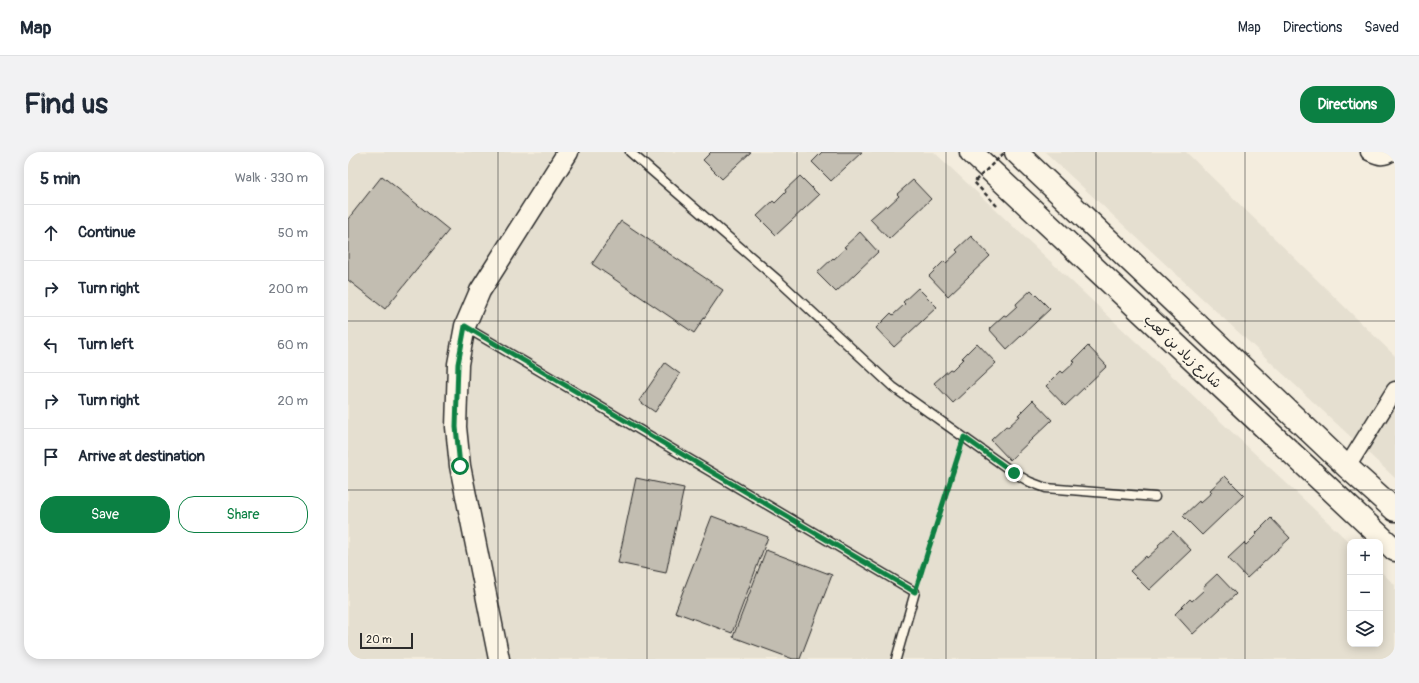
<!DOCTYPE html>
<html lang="en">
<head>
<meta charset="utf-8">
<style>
  :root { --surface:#fff; --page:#f2f2f3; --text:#1f2937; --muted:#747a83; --line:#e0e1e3; --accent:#0b8043 }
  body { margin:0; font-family:Pangolin,"Playpen Sans Arabic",sans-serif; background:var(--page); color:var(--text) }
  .controls { position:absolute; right:12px; bottom:12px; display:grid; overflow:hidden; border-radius:8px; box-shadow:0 2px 10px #0003 }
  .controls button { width:36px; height:36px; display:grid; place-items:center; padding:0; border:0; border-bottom:1px solid var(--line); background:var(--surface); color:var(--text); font:20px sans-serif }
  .scale { position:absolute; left:12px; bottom:10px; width:53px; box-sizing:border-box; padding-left:4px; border:2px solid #2b2b2b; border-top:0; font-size:11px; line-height:14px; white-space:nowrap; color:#2b2b2b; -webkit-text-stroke:3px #fcf5e5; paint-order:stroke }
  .stop { position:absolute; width:12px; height:12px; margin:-9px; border:3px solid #0b8043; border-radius:50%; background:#fff }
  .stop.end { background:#0b8043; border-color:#fff; box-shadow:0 1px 4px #0008 }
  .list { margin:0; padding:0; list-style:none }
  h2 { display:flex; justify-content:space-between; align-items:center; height:52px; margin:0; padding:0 16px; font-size:17px }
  h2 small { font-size:13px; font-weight:400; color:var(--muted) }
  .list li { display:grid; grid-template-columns:26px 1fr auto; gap:12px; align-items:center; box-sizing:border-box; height:56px; padding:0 16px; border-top:1px solid var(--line) }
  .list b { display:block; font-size:15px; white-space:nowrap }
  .list em { font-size:13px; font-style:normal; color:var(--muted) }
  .actions { display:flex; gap:8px; padding:12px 16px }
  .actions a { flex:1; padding:9px 0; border:1px solid var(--accent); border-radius:16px; text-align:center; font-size:14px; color:var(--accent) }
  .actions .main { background:var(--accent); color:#fff }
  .icon { flex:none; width:22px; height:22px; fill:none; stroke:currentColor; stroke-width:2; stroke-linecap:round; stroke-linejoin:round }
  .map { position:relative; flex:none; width:1047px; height:507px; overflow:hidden; border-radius:16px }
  header { display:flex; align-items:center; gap:24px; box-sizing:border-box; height:56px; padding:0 20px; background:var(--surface); border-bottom:1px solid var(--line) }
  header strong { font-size:19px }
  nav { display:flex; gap:22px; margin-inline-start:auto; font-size:14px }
  .intro { display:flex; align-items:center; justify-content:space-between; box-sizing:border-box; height:96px; padding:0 24px }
  h1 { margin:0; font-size:28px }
  .button { padding:10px 18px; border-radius:16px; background:var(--accent); color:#fff; font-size:14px; font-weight:700 }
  main { display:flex; gap:24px; padding:0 24px }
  aside { flex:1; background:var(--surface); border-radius:16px; box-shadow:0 2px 10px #0003 }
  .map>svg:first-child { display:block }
</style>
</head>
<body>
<header>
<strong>Map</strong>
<nav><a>Map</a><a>Directions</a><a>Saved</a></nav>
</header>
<div class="intro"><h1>Find us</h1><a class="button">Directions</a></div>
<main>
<aside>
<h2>5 min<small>Walk · 330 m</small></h2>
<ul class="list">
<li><svg class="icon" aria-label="ahead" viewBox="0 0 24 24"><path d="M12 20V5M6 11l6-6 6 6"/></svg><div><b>Continue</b></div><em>50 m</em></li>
<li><svg class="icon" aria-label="right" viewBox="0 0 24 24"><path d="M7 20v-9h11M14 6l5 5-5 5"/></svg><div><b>Turn right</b></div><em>200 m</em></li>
<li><svg class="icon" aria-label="left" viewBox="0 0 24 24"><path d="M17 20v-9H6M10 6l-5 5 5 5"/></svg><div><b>Turn left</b></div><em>60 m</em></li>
<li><svg class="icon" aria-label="right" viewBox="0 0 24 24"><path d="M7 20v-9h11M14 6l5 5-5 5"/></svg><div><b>Turn right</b></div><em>20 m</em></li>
<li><svg class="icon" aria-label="arrive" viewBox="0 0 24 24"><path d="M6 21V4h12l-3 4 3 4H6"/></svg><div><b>Arrive at destination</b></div></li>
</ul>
<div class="actions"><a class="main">Save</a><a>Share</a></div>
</aside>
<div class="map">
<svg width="1047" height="507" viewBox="0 0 1047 507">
  <rect width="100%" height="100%" fill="#f4edde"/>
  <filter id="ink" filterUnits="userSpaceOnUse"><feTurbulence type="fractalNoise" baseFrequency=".025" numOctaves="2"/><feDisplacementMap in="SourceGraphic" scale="8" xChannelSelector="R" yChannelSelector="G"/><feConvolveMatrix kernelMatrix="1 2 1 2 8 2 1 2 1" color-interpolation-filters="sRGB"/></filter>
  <g filter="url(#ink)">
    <g fill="#e5dfd0">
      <polygon points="0,0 586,0 1002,391 1002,492 1032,492 1032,419 1047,433 1047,507 0,507"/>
      <polygon points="697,0 838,0 1047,204 1047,326"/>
    </g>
    <g fill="#c2bdb1" stroke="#2b2b2b">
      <polygon points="363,0 403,0 374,27 355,8"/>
      <polygon points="474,0 514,0 483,29 464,10"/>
      <polygon points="34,24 101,78 37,157 0,128 0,67"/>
      <polygon points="452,24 471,43 428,83 409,64 425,49 427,51 438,40 437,38"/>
      <polygon points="565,28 583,47 541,87 522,67 538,53 539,55 551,44 549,42"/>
      <polygon points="273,69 375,138 346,181 244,112"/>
      <polygon points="512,80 530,100 488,140 469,121 485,106 486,107 498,96 496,95"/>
      <polygon points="623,84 642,104 600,144 581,124 596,109 598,111 610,100 608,98"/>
      <polygon points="570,136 589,155 546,195 528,176 543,161 545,163 557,152 555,150"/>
      <polygon points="683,138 702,157 659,197 641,177 656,163 658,164 669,154 668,152"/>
      <polygon points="629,191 648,211 605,251 586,231 602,217 604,218 615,207 614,206"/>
      <polygon points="740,194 759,214 717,254 698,234 713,219 715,221 727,210 725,209"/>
      <polygon points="317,211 332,222 307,260 291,249"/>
      <polygon points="685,248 704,268 662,308 643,288 658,274 660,275 672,264 670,263"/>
      <polygon points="877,324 896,343 854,383 835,364 851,349 852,351 864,340 862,338"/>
      <polygon points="288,326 336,336 318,421 270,411"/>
      <polygon points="364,364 420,385 384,481 327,460"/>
      <polygon points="923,366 942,386 899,426 880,406 896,391 898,393 909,382 908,381"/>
      <polygon points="825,379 843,398 801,438 782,419 798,404 799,406 811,395 810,393"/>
      <polygon points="418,398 484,423 452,507 445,507 385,485"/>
      <polygon points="869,422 888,442 845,482 827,462 842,447 844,449 856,438 854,436"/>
    </g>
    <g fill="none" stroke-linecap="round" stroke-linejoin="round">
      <g stroke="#2b2b2b" stroke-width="11">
        <g id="service">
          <polyline points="282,0 431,129 545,235 666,321 682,330 698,336 807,345"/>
          <polyline points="117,175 567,440 548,507"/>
        </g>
      </g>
      <g stroke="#2b2b2b" stroke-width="19">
        <g id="minor">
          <path d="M 1021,0 C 1030,4 1035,7 1044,0"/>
          <polyline points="999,315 1047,238"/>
        </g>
      </g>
      <g stroke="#2b2b2b" stroke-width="23">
        <polyline id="tertiary" points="151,507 112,314 108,275 110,212 117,174 132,139 220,0"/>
      </g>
      <g stroke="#2b2b2b" stroke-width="25">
        <g id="trunk">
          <polyline points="623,0 1047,398"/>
          <polyline points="668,0 999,315 1047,358"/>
        </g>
      </g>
      <polyline stroke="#2b2b2b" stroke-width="2.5" stroke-dasharray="4 3" stroke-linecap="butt" points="571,428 612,298"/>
      <use href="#service" stroke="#fcf5e5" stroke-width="8"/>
      <use href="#minor" stroke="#fcf5e5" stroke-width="16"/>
      <use href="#tertiary" stroke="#fcf5e5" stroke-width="20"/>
      <use href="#trunk" stroke="#fcf5e5" stroke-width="22"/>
      <polyline stroke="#2b2b2b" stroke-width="2.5" stroke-dasharray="4 3" stroke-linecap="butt" points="649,54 626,30 657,0"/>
    </g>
  </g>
  <g fill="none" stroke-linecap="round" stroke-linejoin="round" filter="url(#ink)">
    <polyline stroke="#0b8043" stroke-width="5" points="112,314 108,275 110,212 117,174 567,440 616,285 666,321"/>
  </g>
  <path fill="none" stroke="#2b2b2b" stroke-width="1" stroke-opacity="0.55" d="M 150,0 L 150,507M 299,0 L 299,507M 449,0 L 449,507M 598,0 L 598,507M 748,0 L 748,507M 897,0 L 897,507M 0,169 L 1047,169M 0,338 L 1047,338"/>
  <g text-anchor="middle" stroke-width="3" stroke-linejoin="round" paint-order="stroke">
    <g font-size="14" fill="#2b2b2b" stroke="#fcf5e5">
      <text transform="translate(835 199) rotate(43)" y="5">شارع زياد بن كعب</text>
    </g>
  </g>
</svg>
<div class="controls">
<button>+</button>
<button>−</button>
<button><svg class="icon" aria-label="layers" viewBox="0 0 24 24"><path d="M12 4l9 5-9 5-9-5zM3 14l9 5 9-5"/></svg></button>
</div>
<div class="scale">20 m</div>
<div class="stop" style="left:112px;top:314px"></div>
<div class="stop end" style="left:666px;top:321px"></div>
</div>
</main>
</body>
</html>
